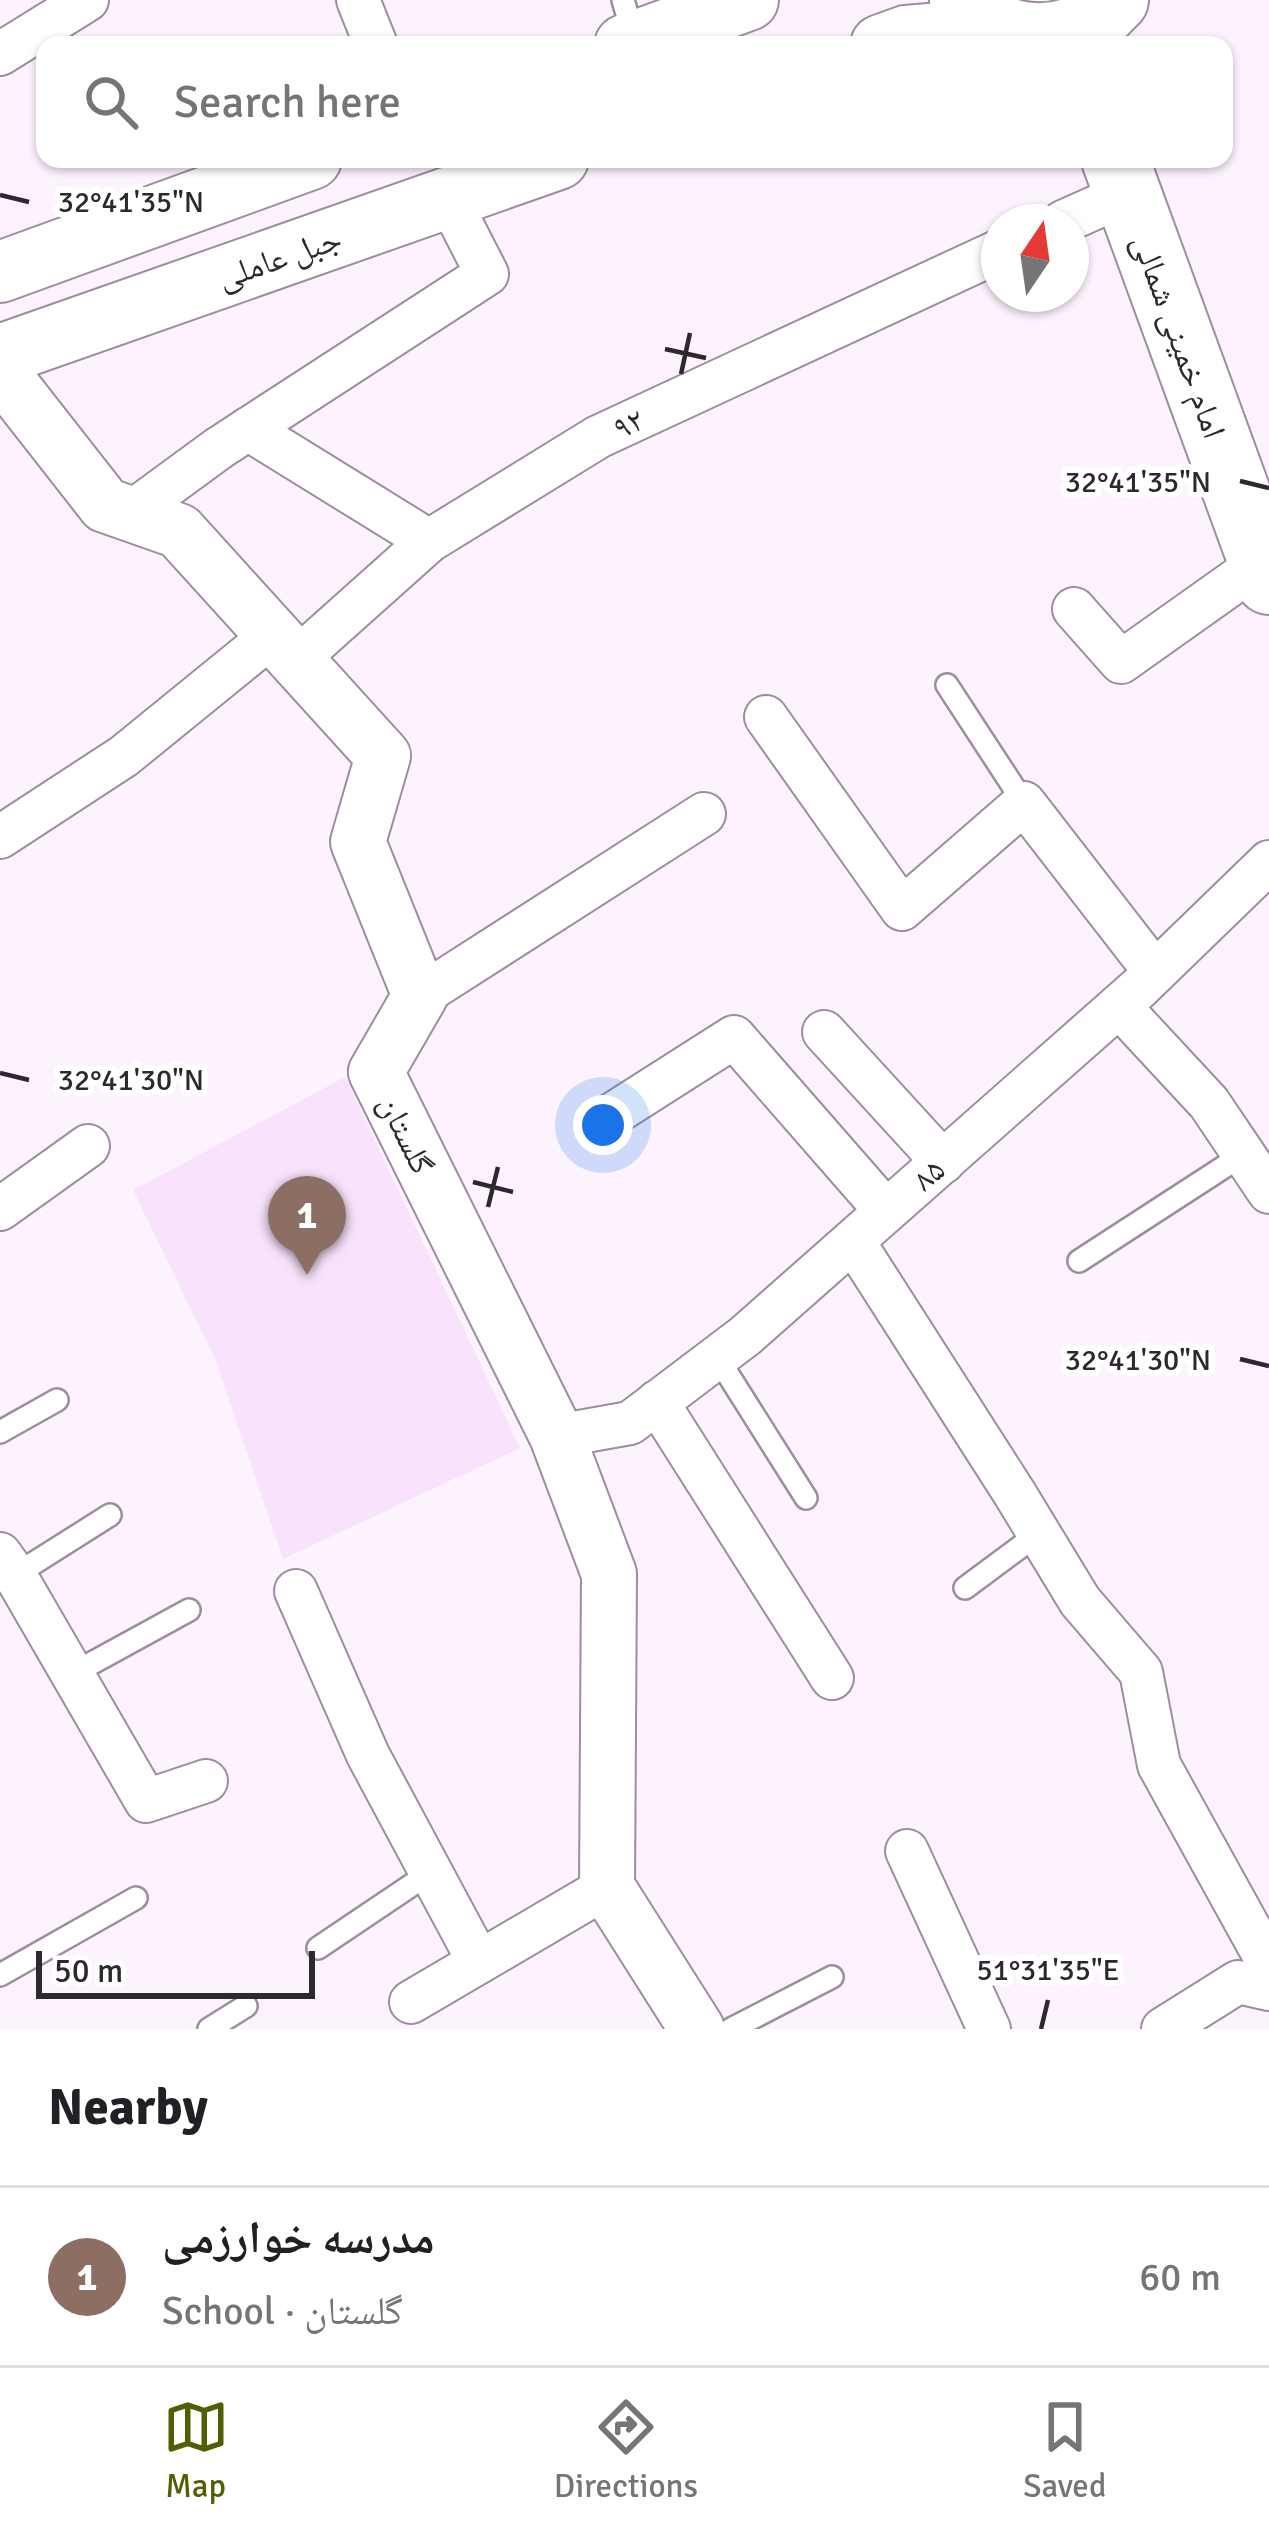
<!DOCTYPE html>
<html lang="en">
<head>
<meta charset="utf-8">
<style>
  :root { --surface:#fff; --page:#f6f6f6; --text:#202124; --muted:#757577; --line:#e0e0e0; --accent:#505f01 }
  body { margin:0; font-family:Signika,"Noto Naskh Arabic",sans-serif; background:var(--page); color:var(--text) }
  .compass { position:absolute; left:981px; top:204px; width:108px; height:108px; border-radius:50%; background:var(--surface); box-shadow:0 3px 9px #0004; rotate:13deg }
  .scale { position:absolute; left:36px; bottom:30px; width:279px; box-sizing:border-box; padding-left:12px; border:6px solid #2d272e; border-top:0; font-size:33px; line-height:42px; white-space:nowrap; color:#2d272e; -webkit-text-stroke:9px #fff; paint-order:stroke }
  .you { position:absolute; left:603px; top:1125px; width:42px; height:42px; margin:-30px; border:9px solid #fff; border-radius:50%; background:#1a73e8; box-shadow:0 0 0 18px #1a73e833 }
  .badge { display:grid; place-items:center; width:78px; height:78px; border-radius:50%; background:var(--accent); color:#fff; font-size:39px; font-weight:700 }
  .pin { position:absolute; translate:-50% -99px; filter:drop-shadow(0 3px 6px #0008) }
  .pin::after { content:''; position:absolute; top:63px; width:42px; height:36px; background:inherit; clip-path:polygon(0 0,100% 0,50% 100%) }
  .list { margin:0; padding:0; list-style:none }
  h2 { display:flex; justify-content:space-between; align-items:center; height:156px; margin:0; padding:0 48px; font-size:51px }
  h2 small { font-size:39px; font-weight:400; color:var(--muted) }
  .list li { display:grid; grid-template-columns:78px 1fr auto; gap:36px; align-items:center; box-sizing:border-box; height:180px; padding:0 48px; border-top:3px solid var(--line) }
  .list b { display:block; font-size:45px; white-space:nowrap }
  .list p { margin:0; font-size:39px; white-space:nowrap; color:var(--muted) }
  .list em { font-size:39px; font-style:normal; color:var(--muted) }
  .icon { flex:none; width:66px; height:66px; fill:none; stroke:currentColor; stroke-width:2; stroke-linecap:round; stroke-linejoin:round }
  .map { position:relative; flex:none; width:1269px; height:2029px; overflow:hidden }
  .search { position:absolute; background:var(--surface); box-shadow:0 3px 9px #0004; left:36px; right:36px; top:36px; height:132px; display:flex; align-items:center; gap:30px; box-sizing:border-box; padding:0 42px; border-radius:24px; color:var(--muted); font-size:45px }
  .sheet { height:336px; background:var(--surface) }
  nav { display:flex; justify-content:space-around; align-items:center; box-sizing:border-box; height:168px; border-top:3px solid var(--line); background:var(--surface); font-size:33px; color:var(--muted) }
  nav a { display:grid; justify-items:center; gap:6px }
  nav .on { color:var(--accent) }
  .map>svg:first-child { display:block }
</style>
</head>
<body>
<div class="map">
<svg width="1269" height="2029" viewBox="0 0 1269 2029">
  <rect width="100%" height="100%" fill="#fdf3fe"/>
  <polygon fill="#f9e3fc" points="345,1077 520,1448 283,1559 216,1361 133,1190"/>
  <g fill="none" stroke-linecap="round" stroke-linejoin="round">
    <g stroke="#9c8d9f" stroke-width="26">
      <g id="service">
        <polyline points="623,0 635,41"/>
        <polyline points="947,685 1024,803"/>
        <polyline points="1079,1261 1244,1154"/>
        <polyline points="717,1357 806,1498"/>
        <polyline points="0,1432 57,1400"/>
        <polyline points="15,1575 110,1515"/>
        <polyline points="965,1588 1039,1533"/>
        <polyline points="72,1674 189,1610"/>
        <polyline points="318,1948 431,1872"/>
        <polyline points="0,1975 136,1898"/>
        <polyline points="209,2029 246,2006"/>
        <polyline points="731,2029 832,1977"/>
      </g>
    </g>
    <g stroke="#9c8d9f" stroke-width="46">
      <g id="minor">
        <polyline points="358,0 376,45"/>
        <polyline points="0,54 87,0"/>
        <polyline points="1063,222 1128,193"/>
        <polyline points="248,429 429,541"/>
        <polyline points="129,514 219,448 487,274 448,198"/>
        <polyline points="1074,609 1121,662 1262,562"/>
        <polyline points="297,659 429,541 598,437 999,251"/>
        <polyline points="766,717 902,909 1024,803 1155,972"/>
        <polyline points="0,837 124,756 274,634"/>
        <polyline points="420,996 704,814"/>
        <polyline points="1119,1006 1209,1103 1269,1192"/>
        <polyline points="824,1032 943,1162"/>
        <polyline points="610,1116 734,1037 886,1211"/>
        <polyline points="0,1209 88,1146"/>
        <polyline points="853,1241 1015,1494 1080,1601 1141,1672 1159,1765 1269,1964"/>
        <polyline points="657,1402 832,1678"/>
        <polyline points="557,1436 630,1423 745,1336 1139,988 1269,862"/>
        <polyline points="0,1554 15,1575 146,1801 206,1781"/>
        <polyline points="296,1591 368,1755 479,1962"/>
        <polyline points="907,1851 989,2029"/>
        <polyline points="411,2002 607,1887"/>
        <polyline points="1163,2029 1238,1982 1269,1989"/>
      </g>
    </g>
    <g stroke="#9c8d9f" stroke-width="58">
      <polyline id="tertiary" points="0,371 105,505 179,531 383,756 358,842 420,996 376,1072 557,1436 609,1574 607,1887 697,2029"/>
    </g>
    <g stroke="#9c8d9f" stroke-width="64">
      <g id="secondary">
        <polyline points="625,45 748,0"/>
        <polyline points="881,45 906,36 999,28"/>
        <polyline points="0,272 311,159"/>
        <polyline points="0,355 558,159"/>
      </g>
    </g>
    <g stroke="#9c8d9f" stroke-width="70">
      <g id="primary">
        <path d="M 963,0 C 993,40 1053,47 1094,20 C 1101,15 1108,6 1115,0"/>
        <polyline points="1115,159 1269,581"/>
      </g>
    </g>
    <use href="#service" stroke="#fff" stroke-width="21"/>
    <use href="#minor" stroke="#fff" stroke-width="42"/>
    <use href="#tertiary" stroke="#fff" stroke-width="54"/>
    <use href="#secondary" stroke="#fff" stroke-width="60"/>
    <use href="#primary" stroke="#fff" stroke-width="66"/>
  </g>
  <path fill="none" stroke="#2d272e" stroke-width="4.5" d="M 0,195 L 29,202M 665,349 L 706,358M 681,374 L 690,333M 1240,481 L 1269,488M 0,1073 L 29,1080M 473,1182 L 513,1192M 488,1207 L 498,1167M 1240,1359 L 1269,1366M 1041,2029 L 1048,2000"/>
  <g text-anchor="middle" stroke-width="12" stroke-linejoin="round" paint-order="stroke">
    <g font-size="33" fill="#2d272e" stroke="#fff">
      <text transform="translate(279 257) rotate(-19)" y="12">جبل عاملی</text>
      <text transform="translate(1180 336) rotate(70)" y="12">امام خمینی شمالی</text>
      <text transform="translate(628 423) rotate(-25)" y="12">۹۲</text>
      <text transform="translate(407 1134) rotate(64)" y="12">گلستان</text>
      <text transform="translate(928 1174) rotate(-41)" y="12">۸۵</text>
    </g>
  </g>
  <g font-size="30" text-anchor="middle" fill="#2d272e" stroke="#fff" stroke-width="12" stroke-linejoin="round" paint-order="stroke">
    <text x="131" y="212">32°41'35"N</text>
    <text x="1138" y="492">32°41'35"N</text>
    <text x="131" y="1090">32°41'30"N</text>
    <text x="1138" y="1370">32°41'30"N</text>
    <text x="1048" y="1980">51°31'35"E</text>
  </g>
</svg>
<svg class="compass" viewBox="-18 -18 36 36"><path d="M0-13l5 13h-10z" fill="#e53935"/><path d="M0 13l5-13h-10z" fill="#757577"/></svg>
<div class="scale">50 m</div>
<div class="you"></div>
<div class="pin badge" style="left:307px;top:1275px;background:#8d6e63">1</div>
<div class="search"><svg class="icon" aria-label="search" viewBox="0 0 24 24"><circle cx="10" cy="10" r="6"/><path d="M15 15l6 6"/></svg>Search here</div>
</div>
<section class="sheet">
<h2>Nearby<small></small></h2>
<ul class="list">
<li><span class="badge" style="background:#8d6e63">1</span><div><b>مدرسه خوارزمی</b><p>School · گلستان</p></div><em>60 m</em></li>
</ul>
</section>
<nav>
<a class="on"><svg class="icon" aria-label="map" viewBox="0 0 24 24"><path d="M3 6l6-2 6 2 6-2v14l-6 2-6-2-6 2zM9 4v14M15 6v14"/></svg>Map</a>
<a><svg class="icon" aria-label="directions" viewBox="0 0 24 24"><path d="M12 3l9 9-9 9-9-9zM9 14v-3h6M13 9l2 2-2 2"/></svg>Directions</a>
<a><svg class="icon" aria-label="saved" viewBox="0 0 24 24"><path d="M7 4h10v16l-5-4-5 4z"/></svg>Saved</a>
</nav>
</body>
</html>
